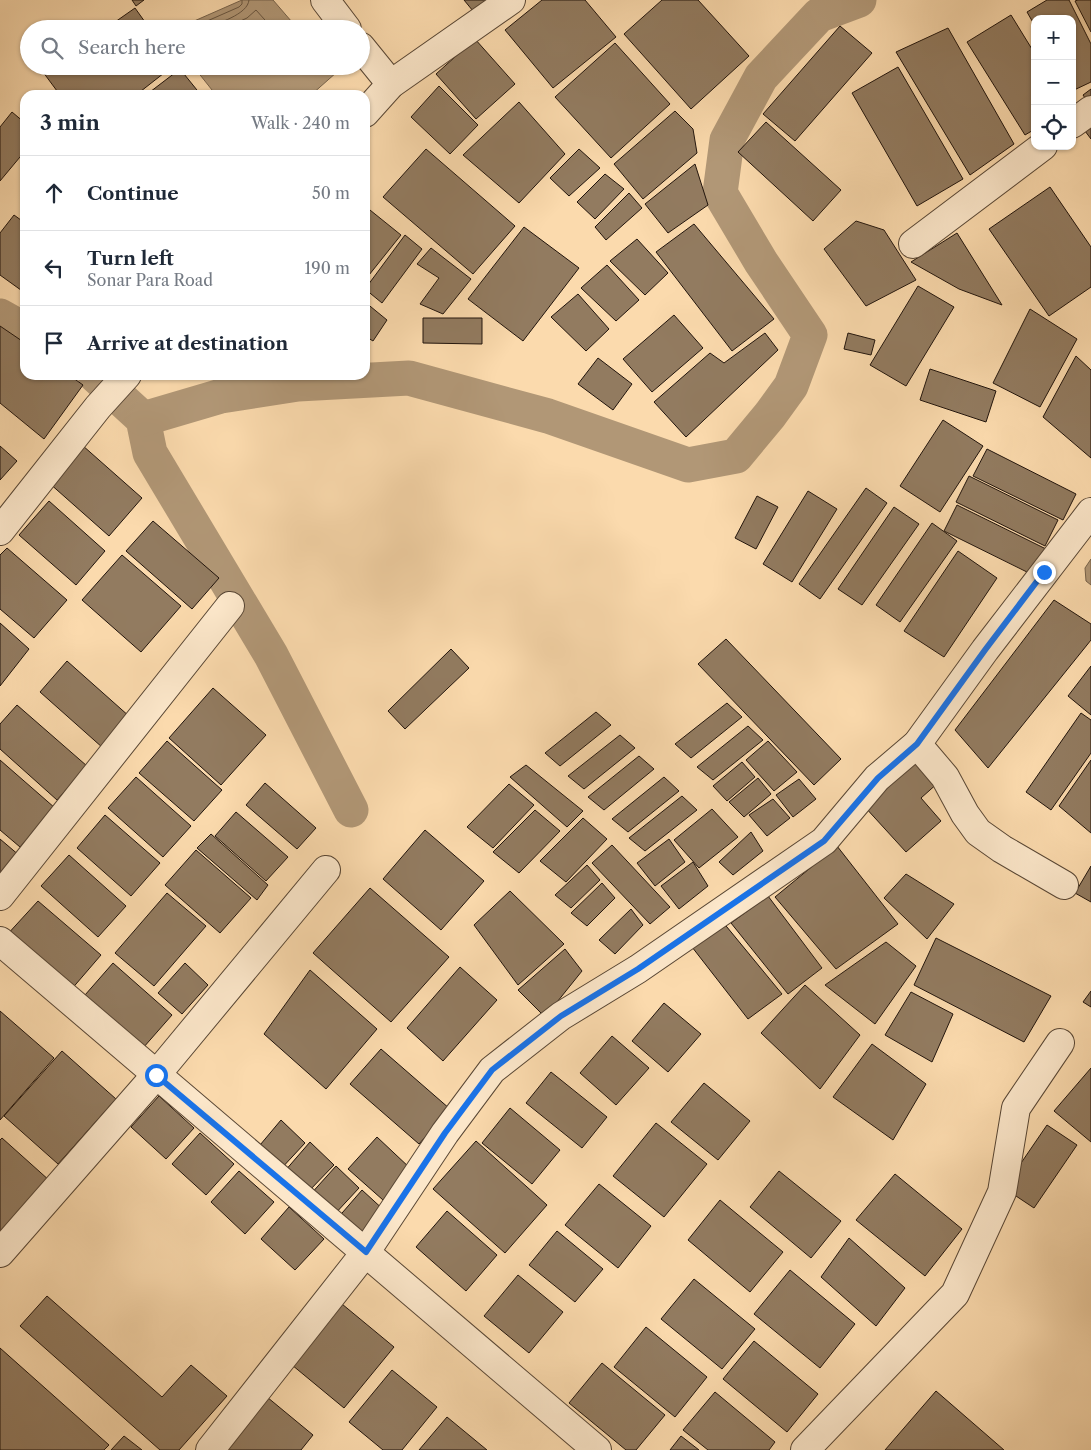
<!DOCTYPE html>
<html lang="en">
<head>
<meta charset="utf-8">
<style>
  :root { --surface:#fff; --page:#f6f6f7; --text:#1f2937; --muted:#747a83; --line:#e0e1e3 }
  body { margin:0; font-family:"Libre Caslon Text",serif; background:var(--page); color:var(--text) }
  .controls { position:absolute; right:15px; top:15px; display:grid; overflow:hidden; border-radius:10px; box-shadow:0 1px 4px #0004 }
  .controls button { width:45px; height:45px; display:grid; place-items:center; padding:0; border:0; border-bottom:1px solid var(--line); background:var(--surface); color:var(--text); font:25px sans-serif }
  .stop { position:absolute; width:15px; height:15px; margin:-11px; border:4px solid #1a73e8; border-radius:50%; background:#fff }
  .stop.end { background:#1a73e8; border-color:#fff; box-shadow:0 1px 5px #0008 }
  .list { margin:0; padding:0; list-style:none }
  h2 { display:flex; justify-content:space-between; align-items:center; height:65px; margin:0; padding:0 20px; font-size:21px }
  h2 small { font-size:16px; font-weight:400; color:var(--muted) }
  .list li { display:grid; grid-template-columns:32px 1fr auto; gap:15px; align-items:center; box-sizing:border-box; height:75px; padding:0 20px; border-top:1px solid var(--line) }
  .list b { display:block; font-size:19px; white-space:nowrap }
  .list p { margin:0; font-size:16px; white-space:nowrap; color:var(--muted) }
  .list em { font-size:16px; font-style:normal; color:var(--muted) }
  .icon { flex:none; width:28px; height:28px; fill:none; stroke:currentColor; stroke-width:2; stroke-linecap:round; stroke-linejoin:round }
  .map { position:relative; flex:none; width:1091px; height:1450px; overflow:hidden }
  .search { position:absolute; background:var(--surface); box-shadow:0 1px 4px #0004; left:20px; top:20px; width:350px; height:55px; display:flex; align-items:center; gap:12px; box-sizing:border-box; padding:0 18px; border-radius:28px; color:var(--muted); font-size:19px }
  .panel { position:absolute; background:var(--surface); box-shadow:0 1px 4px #0004; left:20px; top:90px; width:350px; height:290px; border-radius:15px }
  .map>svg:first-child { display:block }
</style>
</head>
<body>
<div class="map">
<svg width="1091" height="1450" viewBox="0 0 1091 1450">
  <rect width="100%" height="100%" fill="#fbdaad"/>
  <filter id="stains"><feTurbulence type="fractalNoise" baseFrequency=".004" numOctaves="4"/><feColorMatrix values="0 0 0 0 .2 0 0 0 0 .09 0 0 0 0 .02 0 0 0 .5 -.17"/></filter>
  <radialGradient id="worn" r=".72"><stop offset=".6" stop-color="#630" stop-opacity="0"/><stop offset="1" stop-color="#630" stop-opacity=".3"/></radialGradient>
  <g fill="#b19776" stroke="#77634c">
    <polygon points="242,0 273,0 298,29 176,29"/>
    <polygon points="193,66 332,66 337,72 311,95 216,95"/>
    <polygon points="1091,559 1091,585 1086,581 1085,568"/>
  </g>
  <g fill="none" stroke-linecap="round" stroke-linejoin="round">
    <g stroke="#695641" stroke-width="1">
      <polyline points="189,29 239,7 242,4 242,0"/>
      <path d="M 204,29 C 217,23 248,15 249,0"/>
      <polyline points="223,29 247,18 256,10 273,29"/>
    </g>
    <g stroke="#b19776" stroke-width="35">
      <polyline points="0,316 25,330"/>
      <polyline points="95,375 143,419 150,453 271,655 351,810"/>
      <polyline points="143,419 221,396 298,384 409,378 548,416 688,465 736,456 770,415 791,386 810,335 761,262 720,193 727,140 761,77 819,15 859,0"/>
    </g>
  </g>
  <g fill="#927b60" stroke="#21140c">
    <polygon points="132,0 144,0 136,6"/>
    <polygon points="464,0 488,0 473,11"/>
    <polygon points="542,0 585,0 616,37 553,88 505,30"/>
    <polygon points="662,0 698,0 749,56 691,109 624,34"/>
    <polygon points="1047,0 1069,0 1091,44 1091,82 1072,91 1072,19 1035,19 1035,26 1027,12"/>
    <polygon points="1078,0 1091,0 1091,32 1075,1"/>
    <polygon points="135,8 150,29 105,29"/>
    <polygon points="1011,15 1035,54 1035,129 1025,135 967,42"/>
    <polygon points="840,26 872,53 795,141 763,114"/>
    <polygon points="948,28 1014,144 970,175 896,52"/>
    <polygon points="475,39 515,84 476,119 436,74"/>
    <polygon points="615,43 670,104 611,158 555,97"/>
    <polygon points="51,66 173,66 136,95 60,95 43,72"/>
    <polygon points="898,67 963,179 917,206 852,93"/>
    <polygon points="180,69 201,95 146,95"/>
    <polygon points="439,86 478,125 450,154 411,117"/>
    <polygon points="1091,89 1091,107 1083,95"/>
    <polygon points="519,102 565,154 519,203 463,155"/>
    <polygon points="675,111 693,129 697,153 643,199 614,164"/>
    <polygon points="12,112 25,123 25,151 0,181 0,127"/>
    <polygon points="766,122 841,190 813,221 738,152"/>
    <polygon points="1091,127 1091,139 1085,131"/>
    <polygon points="426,149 515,226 473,274 383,197"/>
    <polygon points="579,149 600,168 569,196 550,178"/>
    <polygon points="695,164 708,205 668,233 645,204"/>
    <polygon points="605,174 624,189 595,219 577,202"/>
    <polygon points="1050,187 1091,247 1091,287 1049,316 989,229"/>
    <polygon points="629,193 642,208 606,240 595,227"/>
    <polygon points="365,206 401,235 365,280"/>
    <polygon points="14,215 25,223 25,293 0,275 0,233"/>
    <polygon points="856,221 884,230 916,280 866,306 824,249"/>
    <polygon points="694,224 774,319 732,351 656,252"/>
    <polygon points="524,227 579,268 523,341 468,299"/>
    <polygon points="957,233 1002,305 959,289 911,262"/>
    <polygon points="405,235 422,249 382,303 365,289"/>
    <polygon points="637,239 668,273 645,295 610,261"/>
    <polygon points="431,248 471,279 443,314 420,304 439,278 417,264"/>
    <polygon points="607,265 639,300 616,321 581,288"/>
    <polygon points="918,286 954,307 906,386 870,365"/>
    <polygon points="578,294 609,329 586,351 551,317"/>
    <polygon points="365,302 387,320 373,341 365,336"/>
    <polygon points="1030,309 1077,339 1040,407 993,383"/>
    <polygon points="674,315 703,348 652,392 623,359"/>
    <polygon points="423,318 482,318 482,344 423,343"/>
    <polygon points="0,326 25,343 25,375 69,375 83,385 44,439 0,403"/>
    <polygon points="765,333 778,350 686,437 654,402 710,353 724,363"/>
    <polygon points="848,333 875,340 871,355 844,349"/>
    <polygon points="1076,356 1091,370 1091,458 1043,417"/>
    <polygon points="598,358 632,384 613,410 578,384"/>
    <polygon points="930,369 996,391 986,422 920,400"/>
    <polygon points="943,420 983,446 940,512 900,486"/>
    <polygon points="82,445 142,498 109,536 48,482"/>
    <polygon points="0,446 17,461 0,480"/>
    <polygon points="987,449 1076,494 1063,520 973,476"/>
    <polygon points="969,476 1058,520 1045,546 956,502"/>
    <polygon points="866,488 887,503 820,599 799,584"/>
    <polygon points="808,491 837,509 792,582 763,564"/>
    <polygon points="757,496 778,507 756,549 735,538"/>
    <polygon points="49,501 105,551 76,585 19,535"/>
    <polygon points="957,505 1046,549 1033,575 944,531"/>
    <polygon points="894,507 919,524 862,605 838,589"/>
    <polygon points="153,521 219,578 192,609 126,551"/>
    <polygon points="932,523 957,541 900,622 876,605"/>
    <polygon points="7,548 67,600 34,638 0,609 0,555"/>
    <polygon points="958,551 997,578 944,657 904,631"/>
    <polygon points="122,555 181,606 141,652 82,600"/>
    <polygon points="1054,600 1091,624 1091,640 988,768 955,730"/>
    <polygon points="0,623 29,649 0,686"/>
    <polygon points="726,639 841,759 814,785 698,664"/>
    <polygon points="451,649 469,668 405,729 388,711"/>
    <polygon points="67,661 130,717 103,748 40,692"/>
    <polygon points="1091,666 1091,715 1068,696"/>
    <polygon points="213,688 266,735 221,785 169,738"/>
    <polygon points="727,703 742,717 691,758 675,744"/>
    <polygon points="17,705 87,766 57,800 0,749 0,724"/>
    <polygon points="596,712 611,725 560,766 545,753"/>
    <polygon points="1081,713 1091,720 1091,753 1051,810 1026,792"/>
    <polygon points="748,726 763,740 713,780 697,767"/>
    <polygon points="620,735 635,748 584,789 568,776"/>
    <polygon points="167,741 222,790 194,821 139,773"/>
    <polygon points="768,741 797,772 774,791 746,760"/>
    <polygon points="639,756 654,769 604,810 588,797"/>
    <polygon points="918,758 939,782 921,798 941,821 906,852 864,806"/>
    <polygon points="0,760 55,808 20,847 0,830"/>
    <polygon points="1091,760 1091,833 1059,806"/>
    <polygon points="742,762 755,777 727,801 713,786"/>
    <polygon points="526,765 583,811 567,827 510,777"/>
    <polygon points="136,777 191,826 163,857 108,808"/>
    <polygon points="664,777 679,791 628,832 612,819"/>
    <polygon points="758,778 771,794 744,817 729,802"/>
    <polygon points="799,779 816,799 793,817 776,795"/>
    <polygon points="265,783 316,828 297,849 246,805"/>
    <polygon points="509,784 534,805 493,848 467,827"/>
    <polygon points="682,796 697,810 645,851 629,838"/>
    <polygon points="773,799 790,818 767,836 749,815"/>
    <polygon points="712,809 738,837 699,868 674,840"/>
    <polygon points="535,810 560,831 519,873 493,852"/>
    <polygon points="236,812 288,857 266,881 215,836"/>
    <polygon points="105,815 160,863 131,896 77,848"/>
    <polygon points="583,818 607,839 566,882 540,861"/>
    <polygon points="425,830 484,881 441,930 383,879"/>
    <polygon points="751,832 763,851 733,875 719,862"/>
    <polygon points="211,834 268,885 257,900 197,848"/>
    <polygon points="0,839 20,856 0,877"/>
    <polygon points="669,839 685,862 655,886 637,863"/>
    <polygon points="612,845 670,907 650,924 592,863"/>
    <polygon points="837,846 898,924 836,969 775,897"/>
    <polygon points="196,850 251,898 220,933 165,885"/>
    <polygon points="69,855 126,906 98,937 41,886"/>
    <polygon points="693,862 708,886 679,909 661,886"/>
    <polygon points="587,865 600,880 571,908 555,895"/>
    <polygon points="1091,866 1091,902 1075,893"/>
    <polygon points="906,874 954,904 927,939 884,898"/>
    <polygon points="602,883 615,898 587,926 571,913"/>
    <polygon points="370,888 449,957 391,1022 313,953"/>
    <polygon points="510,891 564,944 518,985 474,925"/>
    <polygon points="167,893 206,926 154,986 115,953"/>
    <polygon points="768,896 822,968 788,994 731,923"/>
    <polygon points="38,901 101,955 70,991 5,937"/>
    <polygon points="631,909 643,925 615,954 599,940"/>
    <polygon points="722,921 782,994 748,1019 692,947"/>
    <polygon points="936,938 1051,996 1024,1042 914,985"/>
    <polygon points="886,942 916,966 875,1024 825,985"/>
    <polygon points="565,949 582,971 545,1017 518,990"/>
    <polygon points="113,963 172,1015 143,1048 85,995"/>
    <polygon points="185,963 208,985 182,1014 158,993"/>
    <polygon points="460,967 497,1000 443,1061 407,1028"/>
    <polygon points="310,970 377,1029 326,1089 264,1034"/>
    <polygon points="805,985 860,1035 820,1089 761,1033"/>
    <polygon points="1091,991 1091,1007 1083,1002"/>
    <polygon points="911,992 953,1014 932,1062 885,1035"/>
    <polygon points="664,1003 701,1034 668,1072 632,1041"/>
    <polygon points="0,1011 54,1058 0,1120"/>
    <polygon points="612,1036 649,1068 616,1105 580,1073"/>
    <polygon points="872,1044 926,1084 893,1140 833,1097"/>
    <polygon points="381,1049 450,1109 419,1144 350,1084"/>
    <polygon points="62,1051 116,1099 58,1164 4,1116"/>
    <polygon points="1091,1068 1091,1142 1054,1111"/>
    <polygon points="551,1072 607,1117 582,1148 526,1103"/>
    <polygon points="704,1083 750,1121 718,1160 671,1122"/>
    <polygon points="159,1096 194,1128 166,1159 131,1127"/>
    <polygon points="510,1108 560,1150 532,1184 482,1143"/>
    <polygon points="281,1120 305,1143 279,1171 255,1151"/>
    <polygon points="656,1123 707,1164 664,1217 613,1176"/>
    <polygon points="1047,1125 1077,1145 1034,1208 1004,1188"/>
    <polygon points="200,1133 234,1164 206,1195 172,1164"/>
    <polygon points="377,1137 411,1169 383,1200 348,1169"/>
    <polygon points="2,1138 50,1181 0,1237 0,1140"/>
    <polygon points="476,1141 547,1205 505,1253 433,1189"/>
    <polygon points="310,1142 334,1165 307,1193 284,1172"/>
    <polygon points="336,1166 359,1188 333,1216 309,1196"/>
    <polygon points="239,1171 274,1202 245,1234 211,1202"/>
    <polygon points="779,1171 841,1221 811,1258 750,1207"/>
    <polygon points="895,1174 962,1229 925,1276 856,1220"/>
    <polygon points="599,1184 651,1226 618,1268 565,1225"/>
    <polygon points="362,1190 386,1212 360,1240 336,1220"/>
    <polygon points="720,1200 783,1252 750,1292 688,1240"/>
    <polygon points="289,1207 324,1239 295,1270 261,1239"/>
    <polygon points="447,1211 497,1255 466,1291 416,1247"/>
    <polygon points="557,1231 603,1269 575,1302 529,1265"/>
    <polygon points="849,1238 905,1288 876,1326 821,1277"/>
    <polygon points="790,1270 855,1324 820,1368 754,1314"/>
    <polygon points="518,1275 563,1312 529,1353 484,1316"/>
    <polygon points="694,1279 755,1329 722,1369 661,1319"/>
    <polygon points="47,1296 162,1397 191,1365 227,1396 179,1450 160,1450 20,1326"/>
    <polygon points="342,1304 394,1347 344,1408 292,1365"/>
    <polygon points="646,1327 707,1377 675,1417 614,1367"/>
    <polygon points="754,1341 818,1394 787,1432 723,1379"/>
    <polygon points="0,1348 109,1445 104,1450 0,1450"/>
    <polygon points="602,1363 665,1415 636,1450 626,1450 569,1403"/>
    <polygon points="392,1370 437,1407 402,1450 383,1450 349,1422"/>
    <polygon points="936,1391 1004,1450 885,1450"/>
    <polygon points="715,1392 775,1442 769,1450 708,1450 683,1430"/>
    <polygon points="267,1397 313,1435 301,1450 223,1450"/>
    <polygon points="447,1417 487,1450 419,1450"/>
    <polygon points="124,1436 142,1450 111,1450"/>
    <polygon points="681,1436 699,1450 670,1450"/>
  </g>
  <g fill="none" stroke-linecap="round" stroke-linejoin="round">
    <g stroke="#584634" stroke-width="30">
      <g id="minor">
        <polyline points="325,0 347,29"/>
        <polyline points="361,47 391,84"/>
        <polyline points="365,113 391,84 511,0"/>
        <polyline points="1072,124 1091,110"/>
        <polyline points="913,244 1043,146"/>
        <polyline points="0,531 98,407 127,375"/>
        <polyline points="917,744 945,777 965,814 978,832 1002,849 1064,885"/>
        <polyline points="0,896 230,606"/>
        <polyline points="0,941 597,1450"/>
        <polyline points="0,1253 156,1075 326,870"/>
        <polyline points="210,1450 365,1253 445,1133 492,1070 561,1016 638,969 824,841 877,778 917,744 985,650 1091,512"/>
        <polyline points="805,1450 955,1294 1002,1192 1016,1108 1060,1043"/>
      </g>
    </g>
    <use href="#minor" stroke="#fce7ca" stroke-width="28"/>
  </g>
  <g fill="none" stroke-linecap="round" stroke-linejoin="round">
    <polyline stroke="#1a73e8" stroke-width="6" points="156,1075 366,1252 445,1133 492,1070 561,1016 638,969 824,841 878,778 917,744 985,650 1044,572"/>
  </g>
  <rect width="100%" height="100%" filter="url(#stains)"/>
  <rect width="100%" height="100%" fill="url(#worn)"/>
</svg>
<div class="controls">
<button>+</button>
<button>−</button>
<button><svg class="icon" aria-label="locate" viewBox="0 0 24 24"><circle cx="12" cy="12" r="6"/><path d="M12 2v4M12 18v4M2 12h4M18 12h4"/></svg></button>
</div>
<div class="stop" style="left:156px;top:1075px"></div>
<div class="stop end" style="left:1044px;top:572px"></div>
<div class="search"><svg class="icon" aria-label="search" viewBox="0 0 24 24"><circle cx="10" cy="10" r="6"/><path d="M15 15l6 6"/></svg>Search here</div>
<section class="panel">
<h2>3 min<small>Walk · 240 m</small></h2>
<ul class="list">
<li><svg class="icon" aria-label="ahead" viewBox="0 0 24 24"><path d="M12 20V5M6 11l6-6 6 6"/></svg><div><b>Continue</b></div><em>50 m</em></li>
<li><svg class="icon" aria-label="left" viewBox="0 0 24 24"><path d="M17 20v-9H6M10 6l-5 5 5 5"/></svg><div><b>Turn left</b><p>Sonar Para Road</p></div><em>190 m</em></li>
<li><svg class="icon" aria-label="arrive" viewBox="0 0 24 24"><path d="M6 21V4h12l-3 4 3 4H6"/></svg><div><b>Arrive at destination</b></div></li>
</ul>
</section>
</div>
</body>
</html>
